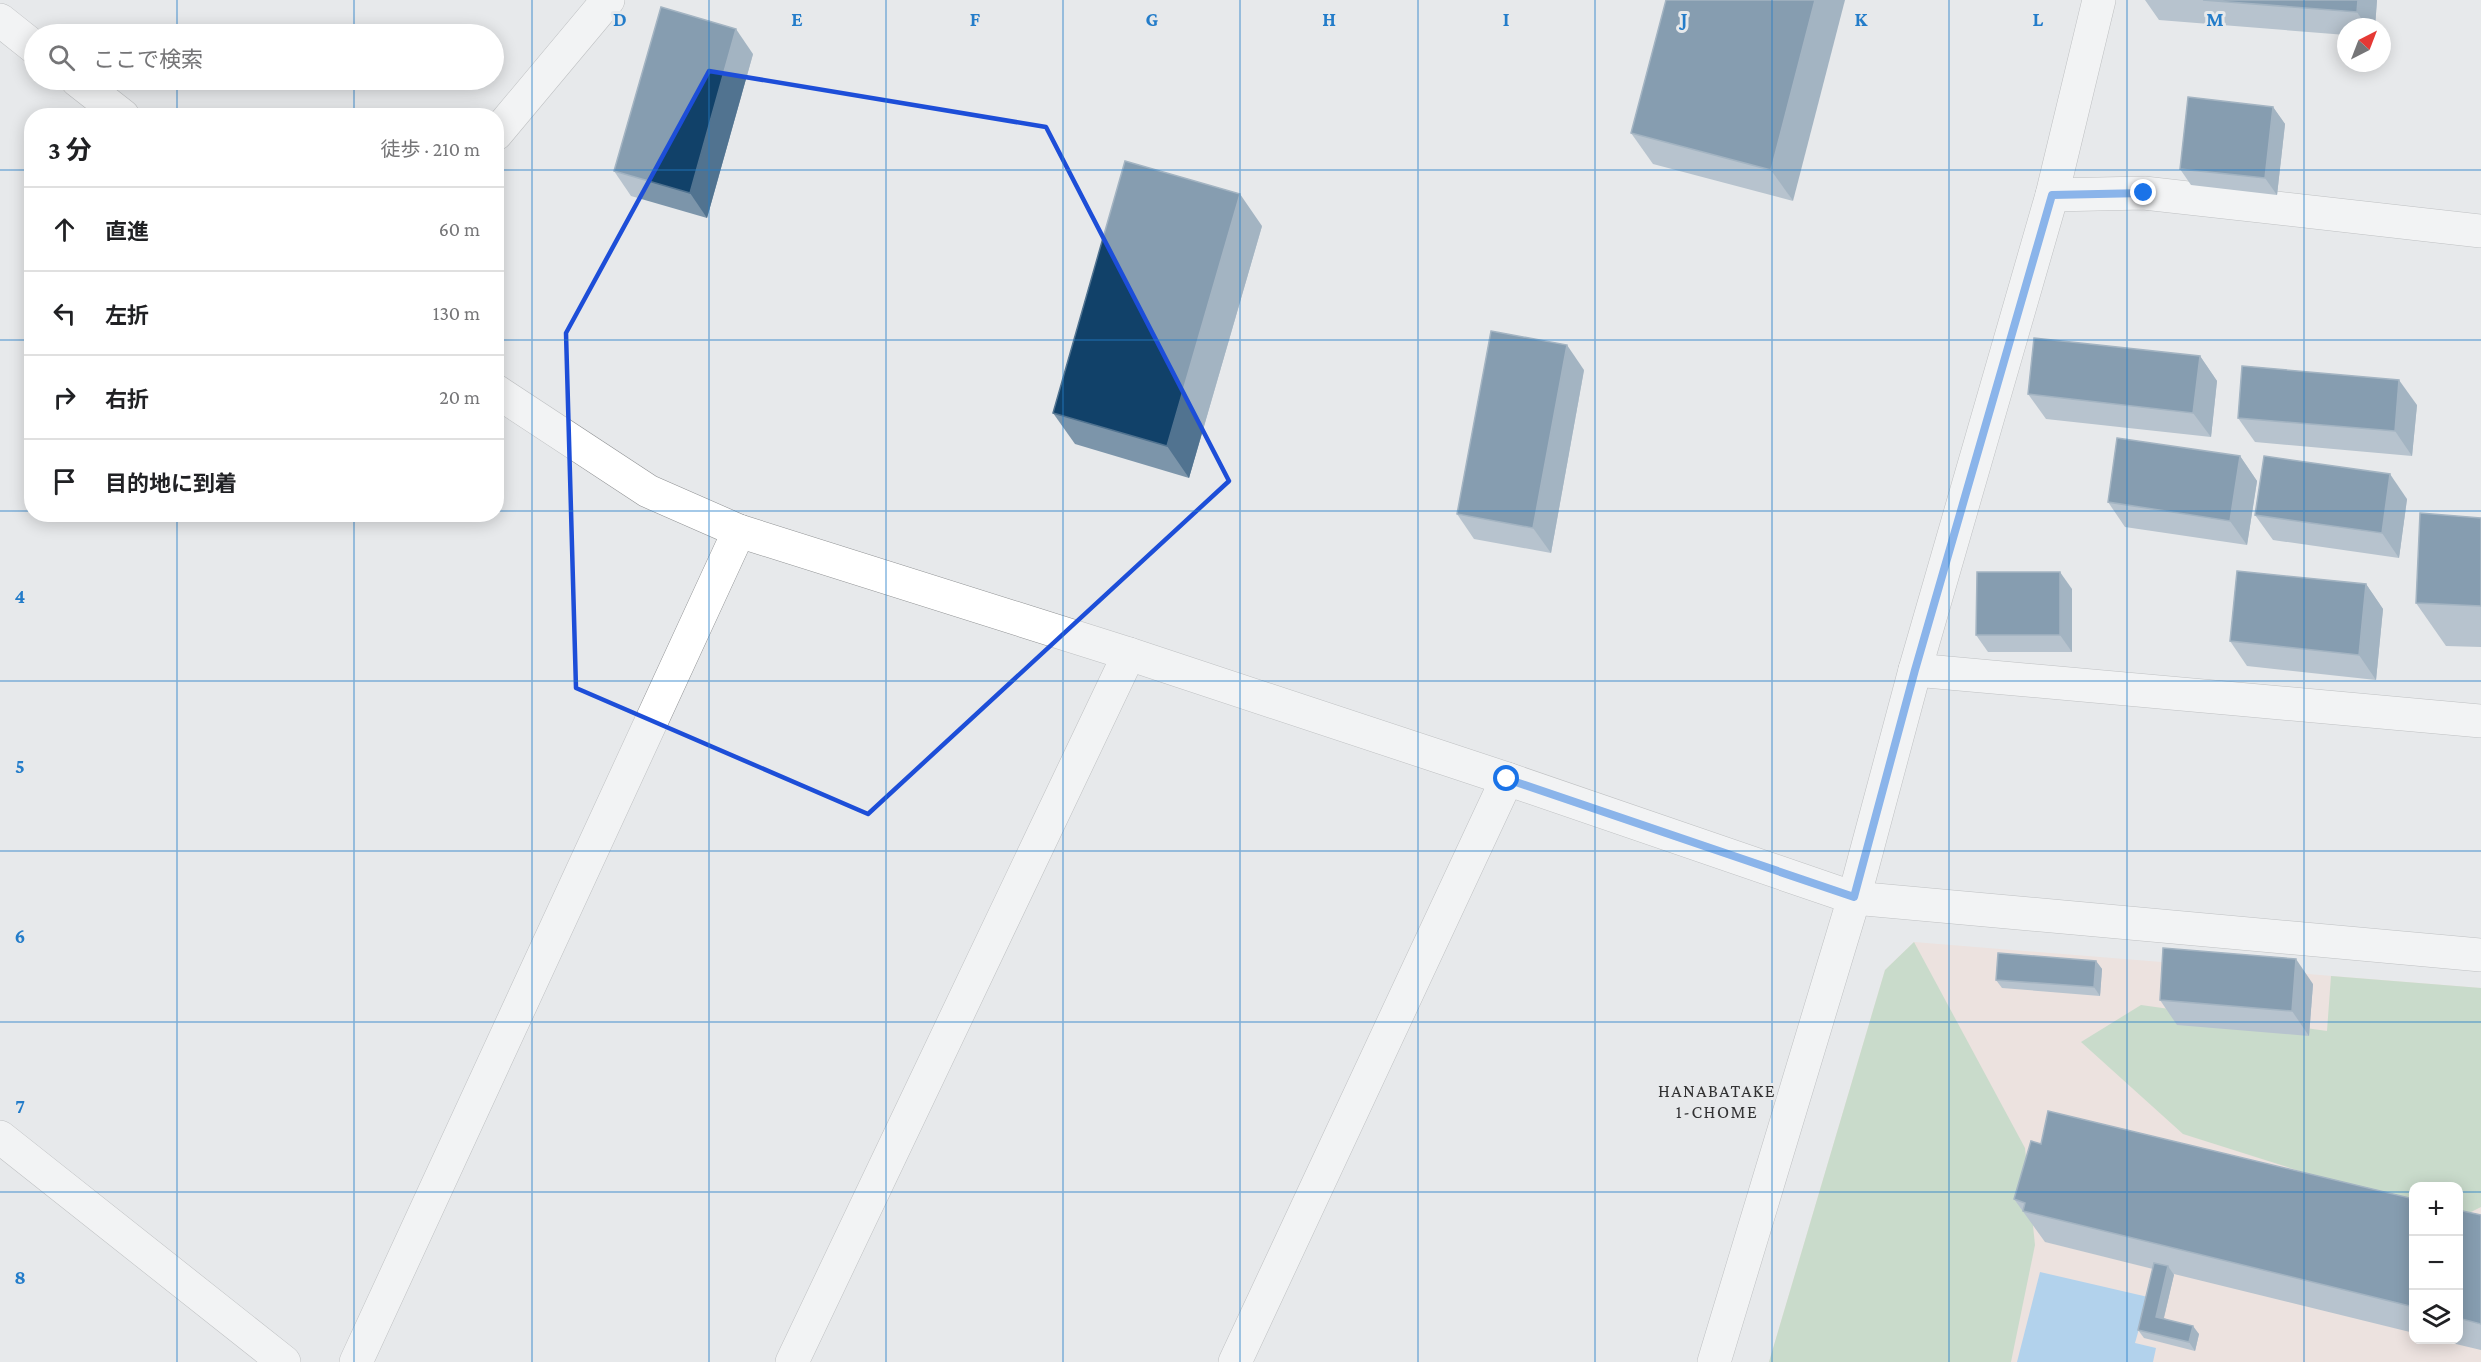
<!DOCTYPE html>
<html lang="ja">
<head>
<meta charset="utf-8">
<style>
  :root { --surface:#fff; --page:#f2f2f2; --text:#202124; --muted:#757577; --line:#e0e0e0 }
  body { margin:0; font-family:"Crimson Pro","Noto Sans JP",serif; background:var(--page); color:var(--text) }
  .controls { position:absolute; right:18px; bottom:18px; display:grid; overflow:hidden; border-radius:12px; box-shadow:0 3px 15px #0003 }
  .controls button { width:54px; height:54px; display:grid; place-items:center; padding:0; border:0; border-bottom:2px solid var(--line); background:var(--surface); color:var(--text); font:30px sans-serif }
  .compass { position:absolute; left:2337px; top:18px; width:54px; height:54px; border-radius:50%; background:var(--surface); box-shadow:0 3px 15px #0003; rotate:42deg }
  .stop { position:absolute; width:18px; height:18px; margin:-14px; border:4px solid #1a73e8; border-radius:50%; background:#fff }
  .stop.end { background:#1a73e8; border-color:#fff; box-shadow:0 2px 6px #0008 }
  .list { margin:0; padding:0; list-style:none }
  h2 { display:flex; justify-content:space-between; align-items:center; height:78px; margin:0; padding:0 24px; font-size:26px }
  h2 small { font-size:20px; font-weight:400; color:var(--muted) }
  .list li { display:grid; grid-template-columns:39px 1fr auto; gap:18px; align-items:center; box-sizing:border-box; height:84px; padding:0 24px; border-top:2px solid var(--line) }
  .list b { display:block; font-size:22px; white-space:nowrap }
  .list em { font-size:20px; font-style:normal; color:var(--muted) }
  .icon { flex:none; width:33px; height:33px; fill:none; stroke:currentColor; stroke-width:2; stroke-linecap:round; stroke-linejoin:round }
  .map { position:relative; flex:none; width:2481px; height:1362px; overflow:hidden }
  .search { position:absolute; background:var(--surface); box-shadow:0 3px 15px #0003; left:24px; top:24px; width:480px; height:66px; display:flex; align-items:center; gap:15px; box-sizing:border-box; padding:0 21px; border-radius:33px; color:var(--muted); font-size:22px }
  .panel { position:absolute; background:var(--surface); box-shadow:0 3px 15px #0003; left:24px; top:108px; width:480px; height:414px; border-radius:24px }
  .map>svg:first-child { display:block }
</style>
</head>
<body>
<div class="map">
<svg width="2481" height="1362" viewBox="0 0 2481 1362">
  <rect width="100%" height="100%" fill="#e7e9eb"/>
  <path fill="#f1d9d0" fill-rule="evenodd" d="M 1914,942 L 2481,988 L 2481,1362 L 1769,1362 L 1885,970 ZM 2414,1186 L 2458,1186 L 2458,1340 L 2414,1340 Z"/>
  <g fill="#a5caa4">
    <polygon points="1914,942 2025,1148 2035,1245 2011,1362 1769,1362 1885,970"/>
    <polygon points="2331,976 2481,988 2481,1207 2459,1218 2458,1186 2414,1186 2413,1207 2183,1134 2081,1042 2141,1005 2327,1031"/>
  </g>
  <polygon fill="#71b5ee" points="2040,1272 2148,1297 2135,1343 2156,1348 2153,1362 2017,1362"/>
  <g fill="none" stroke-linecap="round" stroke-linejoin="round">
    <g stroke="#8e9092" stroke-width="34">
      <g id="minor">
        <polyline points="0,20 34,47"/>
        <polyline points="77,80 123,116"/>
        <polyline points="496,134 608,0"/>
        <polyline points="2052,195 2144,193 2481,231"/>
        <polyline points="1915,670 2481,721"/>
        <polyline points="0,1137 284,1362"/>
        <polyline points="356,1362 739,531"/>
        <polyline points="792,1362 1129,654"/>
        <polyline points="1235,1362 1507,779"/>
      </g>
    </g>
    <g stroke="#8e9092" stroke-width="34">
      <g id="tertiary">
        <polyline points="496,391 648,491 739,531 1129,654 1507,779 1854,898 2481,955"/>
        <polyline points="1714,1362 1854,898 1915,670 2052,195 2099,0"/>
      </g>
    </g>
    <use href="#minor" stroke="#fff" stroke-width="33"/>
    <use href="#tertiary" stroke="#fff" stroke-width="33"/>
  </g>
  <g fill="#7c95aa">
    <polygon points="1666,0 1793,201 1653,164 1631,133"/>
    <polygon points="2145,0 2377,0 2375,27 2346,27 2346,35 2159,20"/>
    <polygon points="753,54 707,218 631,196 614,171"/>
    <polygon points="2273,107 2285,124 2277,195 2191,185 2180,169"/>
    <polygon points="1262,226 1189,478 1075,444 1053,413"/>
    <polygon points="2200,356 2217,381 2211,437 2046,419 2028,394"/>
    <polygon points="1584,370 1551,553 1474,539 1457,514"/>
    <polygon points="2417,405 2412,456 2255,442 2238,418"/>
    <polygon points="2240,456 2257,481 2247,545 2125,527 2108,502"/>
    <polygon points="2407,499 2399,558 2273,540 2255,515"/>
    <polygon points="2481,518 2481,647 2446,646 2416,603"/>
    <polygon points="2366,584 2383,609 2376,680 2247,666 2230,641"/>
    <polygon points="2072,589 2072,652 1988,652 1976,635"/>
    <polygon points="2096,961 2102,969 2100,996 2002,988 1996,980"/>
    <polygon points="2313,984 2309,1036 2177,1025 2160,1000"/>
    <polygon points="2041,1144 2414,1199 2414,1333 2174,1274 2164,1318 2199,1334 2195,1351 2144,1338 2138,1330 2153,1269 2045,1242 2014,1199"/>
    <polygon points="2458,1210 2481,1215 2481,1350 2439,1340 2458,1340"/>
  </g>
  <g fill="#517390">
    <polygon points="1815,0 1845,0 1793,201 1771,170"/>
    <polygon points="2358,0 2377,0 2375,27 2367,27 2357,12"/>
    <polygon points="736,29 753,54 707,218 690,193"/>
    <polygon points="2273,107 2285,124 2277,195 2265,178"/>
    <polygon points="1240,194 1262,226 1189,478 1167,446"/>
    <polygon points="1567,345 1584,370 1551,553 1533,528"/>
    <polygon points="2200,356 2217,381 2211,437 2193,413"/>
    <polygon points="2399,380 2417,405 2412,456 2395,431"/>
    <polygon points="2240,456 2257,481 2247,545 2230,521"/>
    <polygon points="2390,474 2407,499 2399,558 2382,533"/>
    <polygon points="2060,572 2072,589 2072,652 2060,635"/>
    <polygon points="2366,584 2383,609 2376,680 2359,655"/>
    <polygon points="2296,959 2313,984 2309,1036 2292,1011"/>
    <polygon points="2096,961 2102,969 2100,996 2094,987"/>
    <polygon points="2168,1266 2174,1275 2162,1325 2156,1317"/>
    <polygon points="2193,1326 2199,1334 2195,1351 2189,1342"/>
  </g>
  <g fill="#114169" stroke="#517390" stroke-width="1.5">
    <polygon points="1666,0 1815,0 1771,170 1631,133"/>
    <polygon points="2203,0 2358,0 2357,12"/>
    <polygon points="661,7 736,29 690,193 614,171"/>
    <polygon points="2188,97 2273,107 2265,178 2180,169"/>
    <polygon points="1125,161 1240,194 1167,446 1053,413"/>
    <polygon points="1491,331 1567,345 1533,528 1457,514"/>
    <polygon points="2034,338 2200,356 2193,413 2028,394"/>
    <polygon points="2242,366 2399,380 2395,431 2238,418"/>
    <polygon points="2117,438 2240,456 2230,521 2108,502"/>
    <polygon points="2264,456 2390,474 2382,533 2255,515"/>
    <polygon points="2420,513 2481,518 2481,606 2416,603"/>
    <polygon points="2237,571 2366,584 2359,655 2230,641"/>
    <polygon points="1977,572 2060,572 2060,635 1976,635"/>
    <polygon points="2163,948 2296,959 2292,1011 2160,1000"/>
    <polygon points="1998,953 2096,961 2094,987 1996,980"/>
    <polygon points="2048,1111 2414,1199 2414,1307 2023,1211 2025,1203 2014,1199 2031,1141 2041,1144"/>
    <polygon points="2458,1210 2481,1215 2481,1324 2458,1318"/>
    <polygon points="2154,1263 2168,1266 2156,1317 2193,1326 2189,1342 2138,1330"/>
  </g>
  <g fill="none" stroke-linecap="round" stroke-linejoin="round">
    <polyline stroke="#1a73e8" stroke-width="8" points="1507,779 1854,897 1915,670 2052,195 2144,193"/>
  </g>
  <path d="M0 0H2481V1362H0ZM 709,71 L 1046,127 L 1229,481 L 868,814 L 576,688 L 566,333 Z" fill="#e7e9eb" fill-opacity=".55" fill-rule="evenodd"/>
  <path fill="none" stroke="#1d4ed8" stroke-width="4.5" stroke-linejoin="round" d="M 709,71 L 1046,127 L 1229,481 L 868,814 L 576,688 L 566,333 Z"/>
  <path fill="none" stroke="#237cc9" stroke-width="1.5" stroke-opacity="0.55" d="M 177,0 L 177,34M 354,0 L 354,34M 532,0 L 532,1362M 709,0 L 709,1362M 886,0 L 886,1362M 1063,0 L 1063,1362M 1240,0 L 1240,1362M 1418,0 L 1418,1362M 1595,0 L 1595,1362M 1772,0 L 1772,1362M 1949,0 L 1949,1362M 2127,0 L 2127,1362M 2304,0 L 2304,1362M 177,80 L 177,116M 354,80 L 354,116M 0,170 L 32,170M 496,170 L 2481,170M 0,340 L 32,340M 496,340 L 2481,340M 0,511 L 32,511M 496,511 L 2481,511M 177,514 L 177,1362M 354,514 L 354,1362M 0,681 L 2481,681M 0,851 L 2481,851M 0,1022 L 2481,1022M 0,1192 L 2414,1192M 2458,1192 L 2481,1192"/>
  <g text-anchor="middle" stroke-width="6" stroke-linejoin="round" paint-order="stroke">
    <g font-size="18" letter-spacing="1.5" fill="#323233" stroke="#e7e9eb">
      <text x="1717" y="1097">HANABATAKE<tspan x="1717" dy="21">1-CHOME</tspan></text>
    </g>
  </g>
  <g font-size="20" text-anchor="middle" font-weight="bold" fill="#237cc9" stroke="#e7e9eb" stroke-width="6" stroke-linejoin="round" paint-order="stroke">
    <text x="620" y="26">D</text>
    <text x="797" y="26">E</text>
    <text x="975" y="26">F</text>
    <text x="1152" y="26">G</text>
    <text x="1329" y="26">H</text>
    <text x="1506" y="26">I</text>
    <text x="1684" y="26">J</text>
    <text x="1861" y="26">K</text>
    <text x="2038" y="26">L</text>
    <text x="2215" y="26">M</text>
    <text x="20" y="603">4</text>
    <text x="20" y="773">5</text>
    <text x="20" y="943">6</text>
    <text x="20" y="1113">7</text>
    <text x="20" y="1284">8</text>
  </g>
</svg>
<div class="controls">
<button>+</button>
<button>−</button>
<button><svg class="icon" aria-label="layers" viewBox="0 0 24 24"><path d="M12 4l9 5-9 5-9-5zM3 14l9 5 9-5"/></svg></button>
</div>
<svg class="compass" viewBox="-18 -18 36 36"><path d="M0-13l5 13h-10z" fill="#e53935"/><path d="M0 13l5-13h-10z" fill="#757577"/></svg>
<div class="stop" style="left:1507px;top:779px"></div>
<div class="stop end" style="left:2144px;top:193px"></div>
<div class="search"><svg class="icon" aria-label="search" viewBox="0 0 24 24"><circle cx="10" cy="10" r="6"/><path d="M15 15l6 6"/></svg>ここで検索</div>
<section class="panel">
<h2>3 分<small>徒歩 · 210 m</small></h2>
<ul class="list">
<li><svg class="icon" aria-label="ahead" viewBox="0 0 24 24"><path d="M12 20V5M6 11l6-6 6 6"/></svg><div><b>直進</b></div><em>60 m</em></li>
<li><svg class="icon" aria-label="left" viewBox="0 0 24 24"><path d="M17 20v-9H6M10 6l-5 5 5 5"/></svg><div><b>左折</b></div><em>130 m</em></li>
<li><svg class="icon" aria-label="right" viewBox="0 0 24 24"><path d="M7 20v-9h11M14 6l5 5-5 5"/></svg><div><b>右折</b></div><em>20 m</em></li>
<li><svg class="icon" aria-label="arrive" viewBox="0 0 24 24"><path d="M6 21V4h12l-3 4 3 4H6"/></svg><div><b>目的地に到着</b></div></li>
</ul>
</section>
</div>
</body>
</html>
